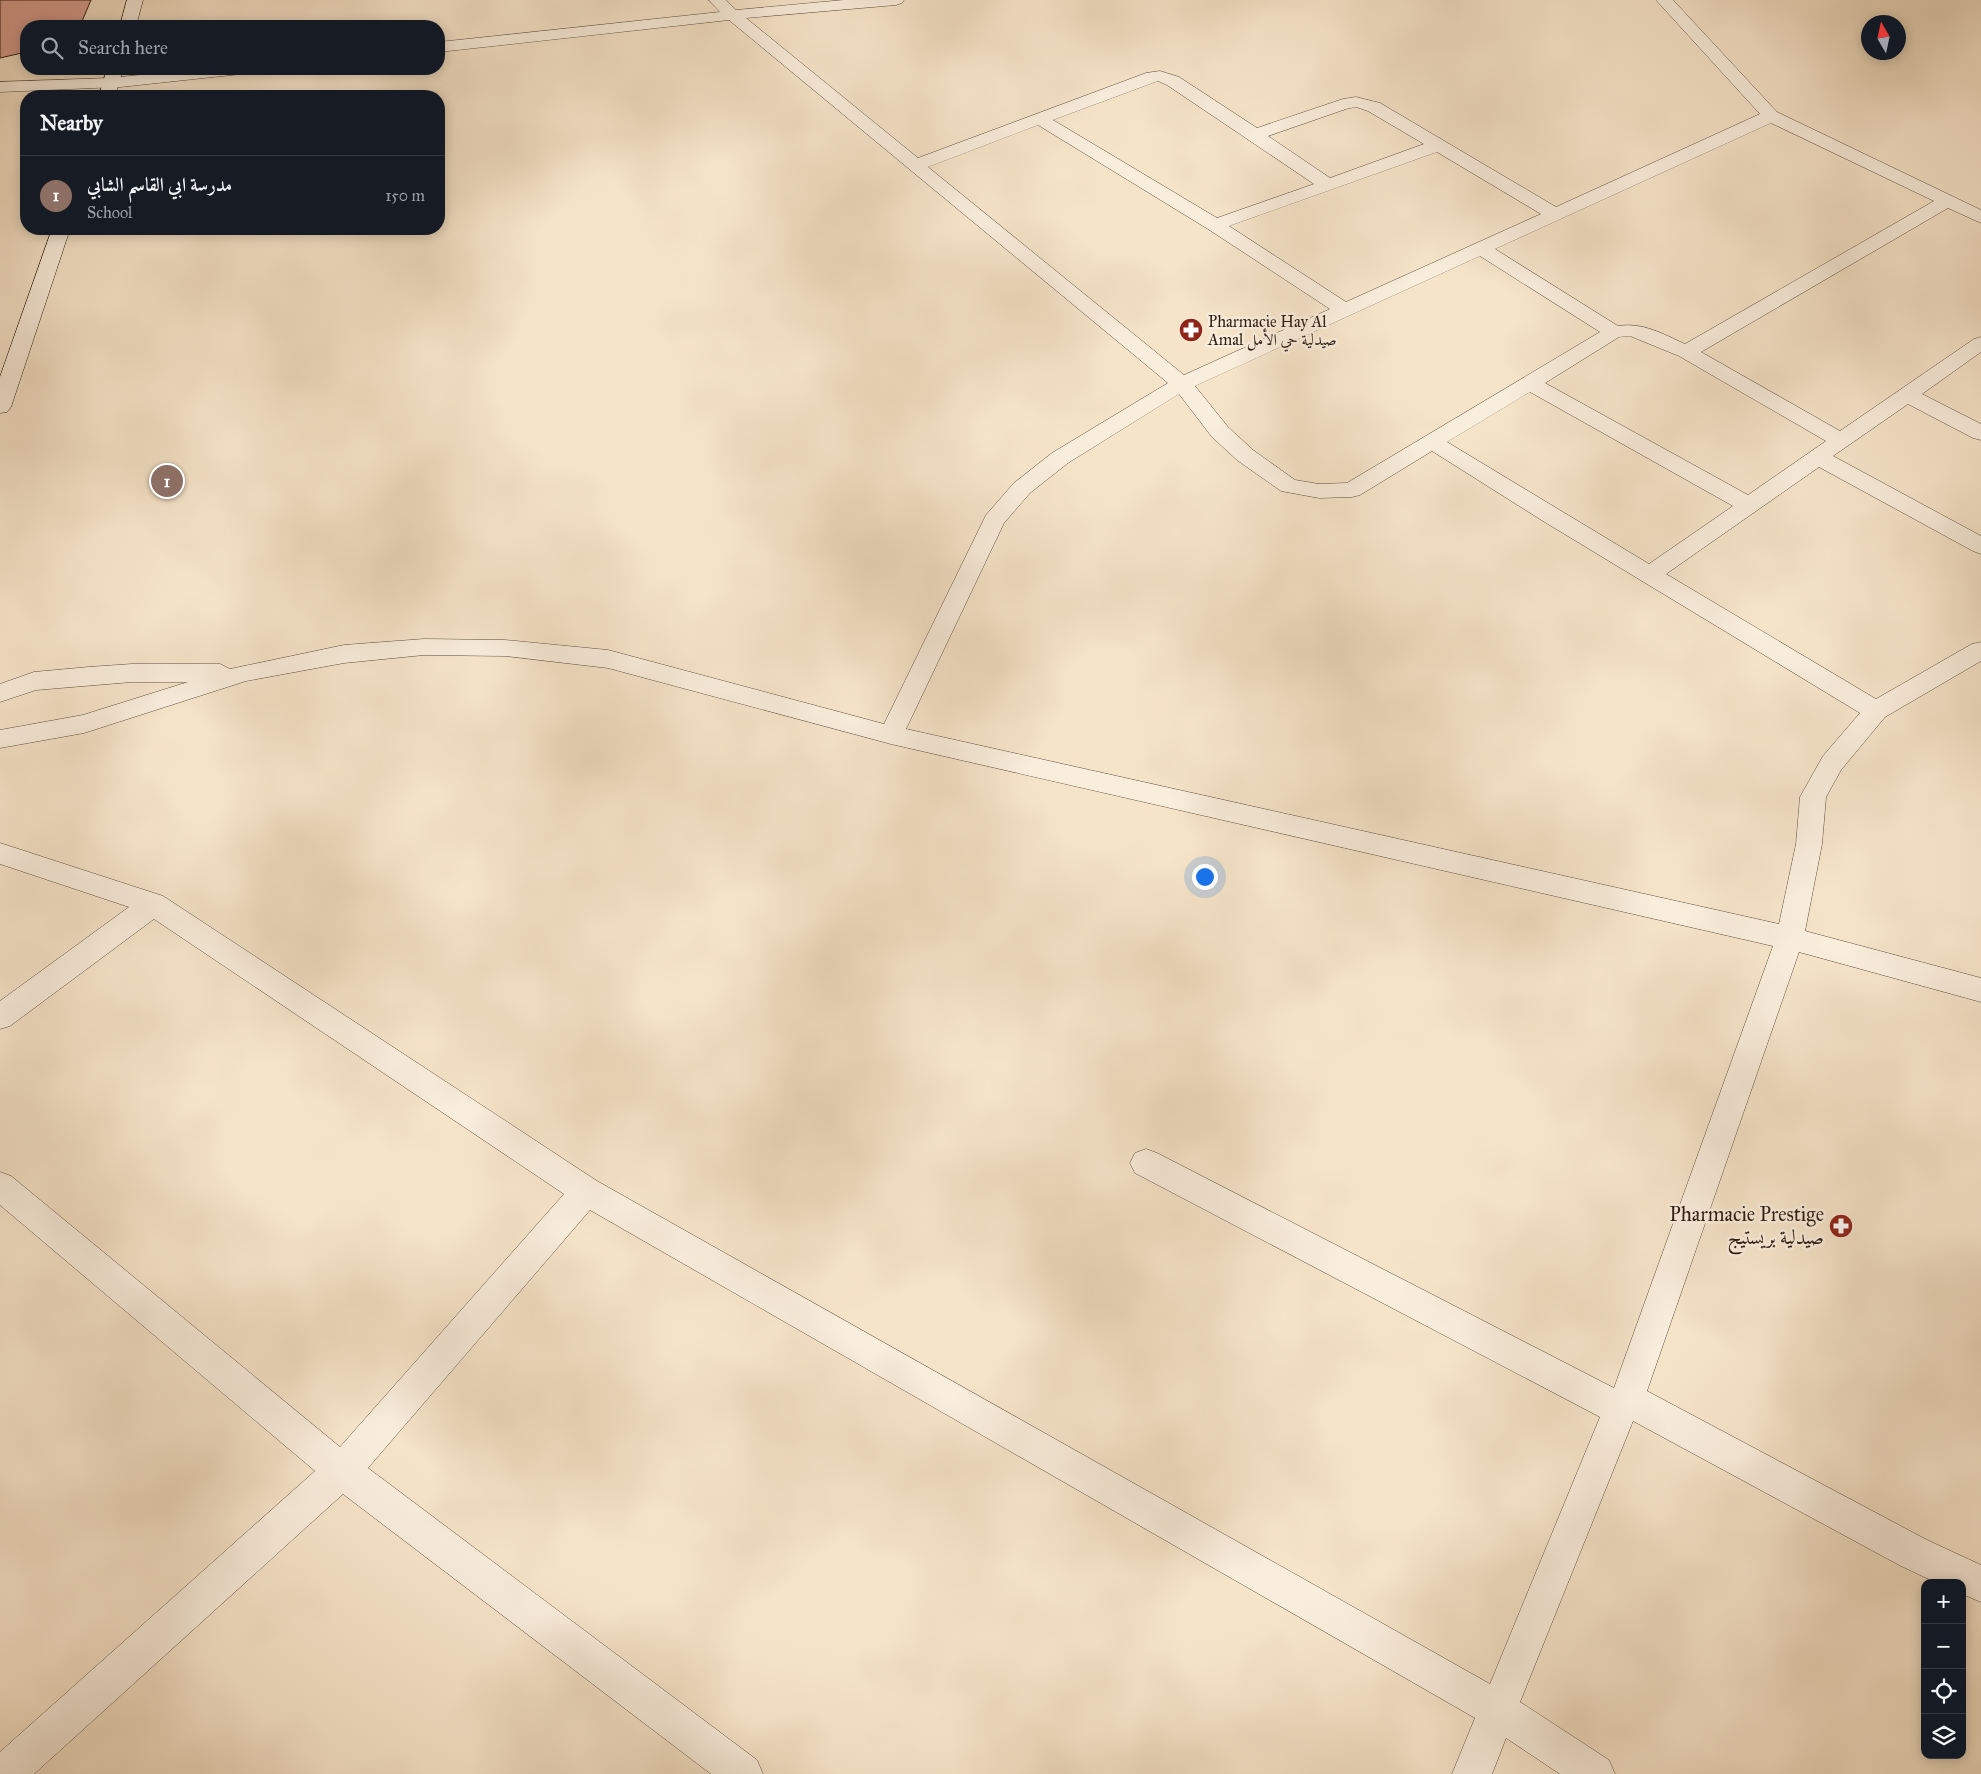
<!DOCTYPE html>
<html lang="en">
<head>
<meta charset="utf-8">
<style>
  :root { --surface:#171b24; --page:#20242c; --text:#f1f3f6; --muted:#9ea1a6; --line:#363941; --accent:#c59692 }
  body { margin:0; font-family:"IM FELL Great Primer",Amiri,serif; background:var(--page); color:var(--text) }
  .controls { position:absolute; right:15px; bottom:15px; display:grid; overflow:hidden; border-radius:10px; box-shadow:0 2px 12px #0003 }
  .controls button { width:45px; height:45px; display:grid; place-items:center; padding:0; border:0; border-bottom:1px solid var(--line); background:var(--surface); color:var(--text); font:25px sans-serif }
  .compass { position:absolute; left:1861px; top:15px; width:45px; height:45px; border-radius:50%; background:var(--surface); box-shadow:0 2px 12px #0003; rotate:351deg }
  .you { position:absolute; left:1204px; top:876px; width:18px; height:18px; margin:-12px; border:4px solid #fff; border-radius:50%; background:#1a73e8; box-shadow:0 0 0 8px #1a73e833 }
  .badge { display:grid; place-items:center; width:32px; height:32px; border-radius:50%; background:var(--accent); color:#fff; font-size:16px; font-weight:700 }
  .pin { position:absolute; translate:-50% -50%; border:2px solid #fff; box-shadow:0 1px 5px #0006 }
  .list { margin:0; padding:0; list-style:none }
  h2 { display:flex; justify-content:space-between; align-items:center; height:65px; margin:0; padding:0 20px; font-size:21px }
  h2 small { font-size:16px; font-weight:400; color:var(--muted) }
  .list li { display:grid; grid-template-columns:32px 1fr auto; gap:15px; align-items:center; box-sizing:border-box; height:80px; padding:0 20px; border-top:1px solid var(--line) }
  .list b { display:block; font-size:19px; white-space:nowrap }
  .list p { margin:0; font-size:16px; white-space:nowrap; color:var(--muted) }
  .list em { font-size:16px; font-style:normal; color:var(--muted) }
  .icon { flex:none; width:28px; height:28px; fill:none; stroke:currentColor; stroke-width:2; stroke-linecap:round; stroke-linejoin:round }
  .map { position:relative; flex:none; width:1981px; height:1774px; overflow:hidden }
  .search { position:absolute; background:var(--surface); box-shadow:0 2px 12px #0003; left:20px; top:20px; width:425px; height:55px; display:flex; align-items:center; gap:12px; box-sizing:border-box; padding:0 18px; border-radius:20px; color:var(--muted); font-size:19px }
  .panel { position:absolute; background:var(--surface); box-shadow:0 2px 12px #0003; left:20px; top:90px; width:425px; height:145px; border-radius:20px }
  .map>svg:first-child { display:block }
</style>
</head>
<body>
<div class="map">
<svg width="1981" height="1774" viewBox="0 0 1981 1774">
  <rect width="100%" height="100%" fill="#f6e4c9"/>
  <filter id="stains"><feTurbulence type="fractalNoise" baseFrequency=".004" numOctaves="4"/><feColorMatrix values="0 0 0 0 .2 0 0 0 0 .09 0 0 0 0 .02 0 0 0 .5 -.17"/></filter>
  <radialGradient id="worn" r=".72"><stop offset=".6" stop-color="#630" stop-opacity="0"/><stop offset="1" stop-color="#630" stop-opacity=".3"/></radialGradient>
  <polygon fill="#da9f93" stroke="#2c1c12" points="0,0 91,0 80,26 26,26 26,52 0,58"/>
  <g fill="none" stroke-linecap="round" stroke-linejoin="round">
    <g stroke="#5e4e40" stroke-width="1">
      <polygon id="service" points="111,78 117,79 119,83 117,87 0,92 0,82"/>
    </g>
    <g stroke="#5e4e40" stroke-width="1">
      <g id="minor">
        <path d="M 709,0 L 726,0 L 736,10 L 844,0 L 904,0 L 902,3 L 896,5 L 746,18 L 918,158 L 1146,73 L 1160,71 L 1179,77 L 1257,128 L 1343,99 L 1356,97 L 1380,103 L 1556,207 L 1760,114 L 1656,0 L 1673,0 L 1777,112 L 1981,210 L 1981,223 L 1948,208 L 1701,352 L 1840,431 L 1974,339 L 1981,337 L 1981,352 L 1922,394 L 1981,424 L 1981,440 L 1973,438 L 1908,404 L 1833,456 L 1981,536 L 1981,554 L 1973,551 L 1819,467 L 1666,574 L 1876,699 L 1972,644 L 1981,642 L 1981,661 L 1885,717 L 1841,770 L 1826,797 L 1822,844 L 1805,931 L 1981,978 L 1981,1002 L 1799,952 L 1647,1391 L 1927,1540 L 1981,1565 L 1981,1602 L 1962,1594 L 1962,1583 L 1937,1583 L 1901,1566 L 1633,1421 L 1520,1702 L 1609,1760 L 1615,1774 L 1560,1774 L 1506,1738 L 1492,1774 L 1452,1774 L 1475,1718 L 590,1210 L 368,1468 L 757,1760 L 763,1774 L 711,1774 L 343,1494 L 34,1774 L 0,1774 L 0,1752 L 315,1471 L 0,1205 L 0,1172 L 11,1176 L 340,1447 L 564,1194 L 154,919 L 10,1026 L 0,1029 L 0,1001 L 129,907 L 0,864 L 0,843 L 163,896 L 597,1181 L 1490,1684 L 1600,1417 L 1135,1173 L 1130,1163 L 1135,1153 L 1146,1149 L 1157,1153 L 1614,1388 L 1773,946 L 891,744 L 608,668 L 505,656 L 424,655 L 344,663 L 246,681 L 84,733 L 0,748 L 0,730 L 83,715 L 188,682 L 132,682 L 36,690 L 0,702 L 0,684 L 34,672 L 89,667 L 132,664 L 220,664 L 230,669 L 344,645 L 424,639 L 505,640 L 608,650 L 884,724 L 986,515 L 1014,483 L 1052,453 L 1168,383 L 729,20 L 439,52 L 439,42 L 720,12 ZM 1158,81 L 1167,85 L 1314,184 L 1217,218 L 1053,120 ZM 1356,107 L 1368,111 L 1424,144 L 1330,178 L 1268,136 L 1346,109 ZM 1771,123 L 1934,201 L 1685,344 C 1663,334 1643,322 1618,326 L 1495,249 ZM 1038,125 L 1208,229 L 1330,309 L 1184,375 L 928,167 ZM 1437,152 L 1541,214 L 1346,302 L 1229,226 ZM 1480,256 L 1600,332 L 1347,483 L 1319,484 L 1295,480 L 1253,450 L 1228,427 L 1195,386 ZM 1630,336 L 1679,356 L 1826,441 L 1748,495 L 1545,383 L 1619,337 ZM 1530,392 L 1733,506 L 1649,564 L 1447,442 ZM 1179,394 L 1212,437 L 1237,460 L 1281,491 L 1319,498 L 1352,497 L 1360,495 L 1432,451 L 1543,521 L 1860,713 L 1823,756 L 1800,797 L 1796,844 L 1779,924 L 906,729 L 1004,523 L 1030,493 L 1068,463 Z"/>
        <polygon points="197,69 249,69 247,73 241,74 111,88 105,87 103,83 105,79 111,78"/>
      </g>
    </g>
    <g stroke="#2c1c12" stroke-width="1">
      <g id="secondary">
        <polygon points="127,0 143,0 136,26 120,26"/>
        <polygon points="107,69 123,69 115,96 99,96"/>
        <polygon points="52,229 70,229 11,407 7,412 0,413 0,377"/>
      </g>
    </g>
    <use href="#service" fill="#f9eddc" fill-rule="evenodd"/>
    <use href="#minor" fill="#f9eddc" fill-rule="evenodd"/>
    <use href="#secondary" fill="#f9eddc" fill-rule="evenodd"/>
  </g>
  <defs>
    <g id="pharmacy-disc" transform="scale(1.25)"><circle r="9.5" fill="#8f2418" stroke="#f9eddc"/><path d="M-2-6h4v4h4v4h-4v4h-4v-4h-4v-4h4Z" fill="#fff"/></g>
  </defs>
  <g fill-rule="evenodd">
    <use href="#pharmacy-disc" x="1191" y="330"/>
    <use href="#pharmacy-disc" x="1841" y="1226"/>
  </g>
  <g text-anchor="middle" stroke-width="5" stroke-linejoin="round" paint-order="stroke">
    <g font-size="16" fill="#2c1c12" stroke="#f9eddc" text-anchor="start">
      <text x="1208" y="327">Pharmacie Hay Al<tspan x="1208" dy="18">Amal صيدلية حي الأمل</tspan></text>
    </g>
    <g font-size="20" fill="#2c1c12" stroke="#f9eddc" text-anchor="end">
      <text x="1824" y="1221">Pharmacie Prestige<tspan x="1824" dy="23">صيدلية بريستيج</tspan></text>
    </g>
  </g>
  <rect width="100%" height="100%" filter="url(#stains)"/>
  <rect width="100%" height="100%" fill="url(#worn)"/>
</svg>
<div class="controls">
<button>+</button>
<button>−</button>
<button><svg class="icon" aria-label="locate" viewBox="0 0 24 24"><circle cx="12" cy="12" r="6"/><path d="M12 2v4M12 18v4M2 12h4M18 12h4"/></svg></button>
<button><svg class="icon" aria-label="layers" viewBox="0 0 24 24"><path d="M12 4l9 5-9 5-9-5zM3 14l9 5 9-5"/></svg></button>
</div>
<svg class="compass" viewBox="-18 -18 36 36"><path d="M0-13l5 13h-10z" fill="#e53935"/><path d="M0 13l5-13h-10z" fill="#9ea1a6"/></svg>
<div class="you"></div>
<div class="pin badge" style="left:167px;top:481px;background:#8d6e63">1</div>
<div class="search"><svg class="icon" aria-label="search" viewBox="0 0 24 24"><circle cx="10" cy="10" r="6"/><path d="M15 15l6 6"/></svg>Search here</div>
<section class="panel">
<h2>Nearby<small></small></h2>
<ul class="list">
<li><span class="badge" style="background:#8d6e63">1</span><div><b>مدرسة ابي القاسم الشابي</b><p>School</p></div><em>150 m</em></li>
</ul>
</section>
</div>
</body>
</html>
